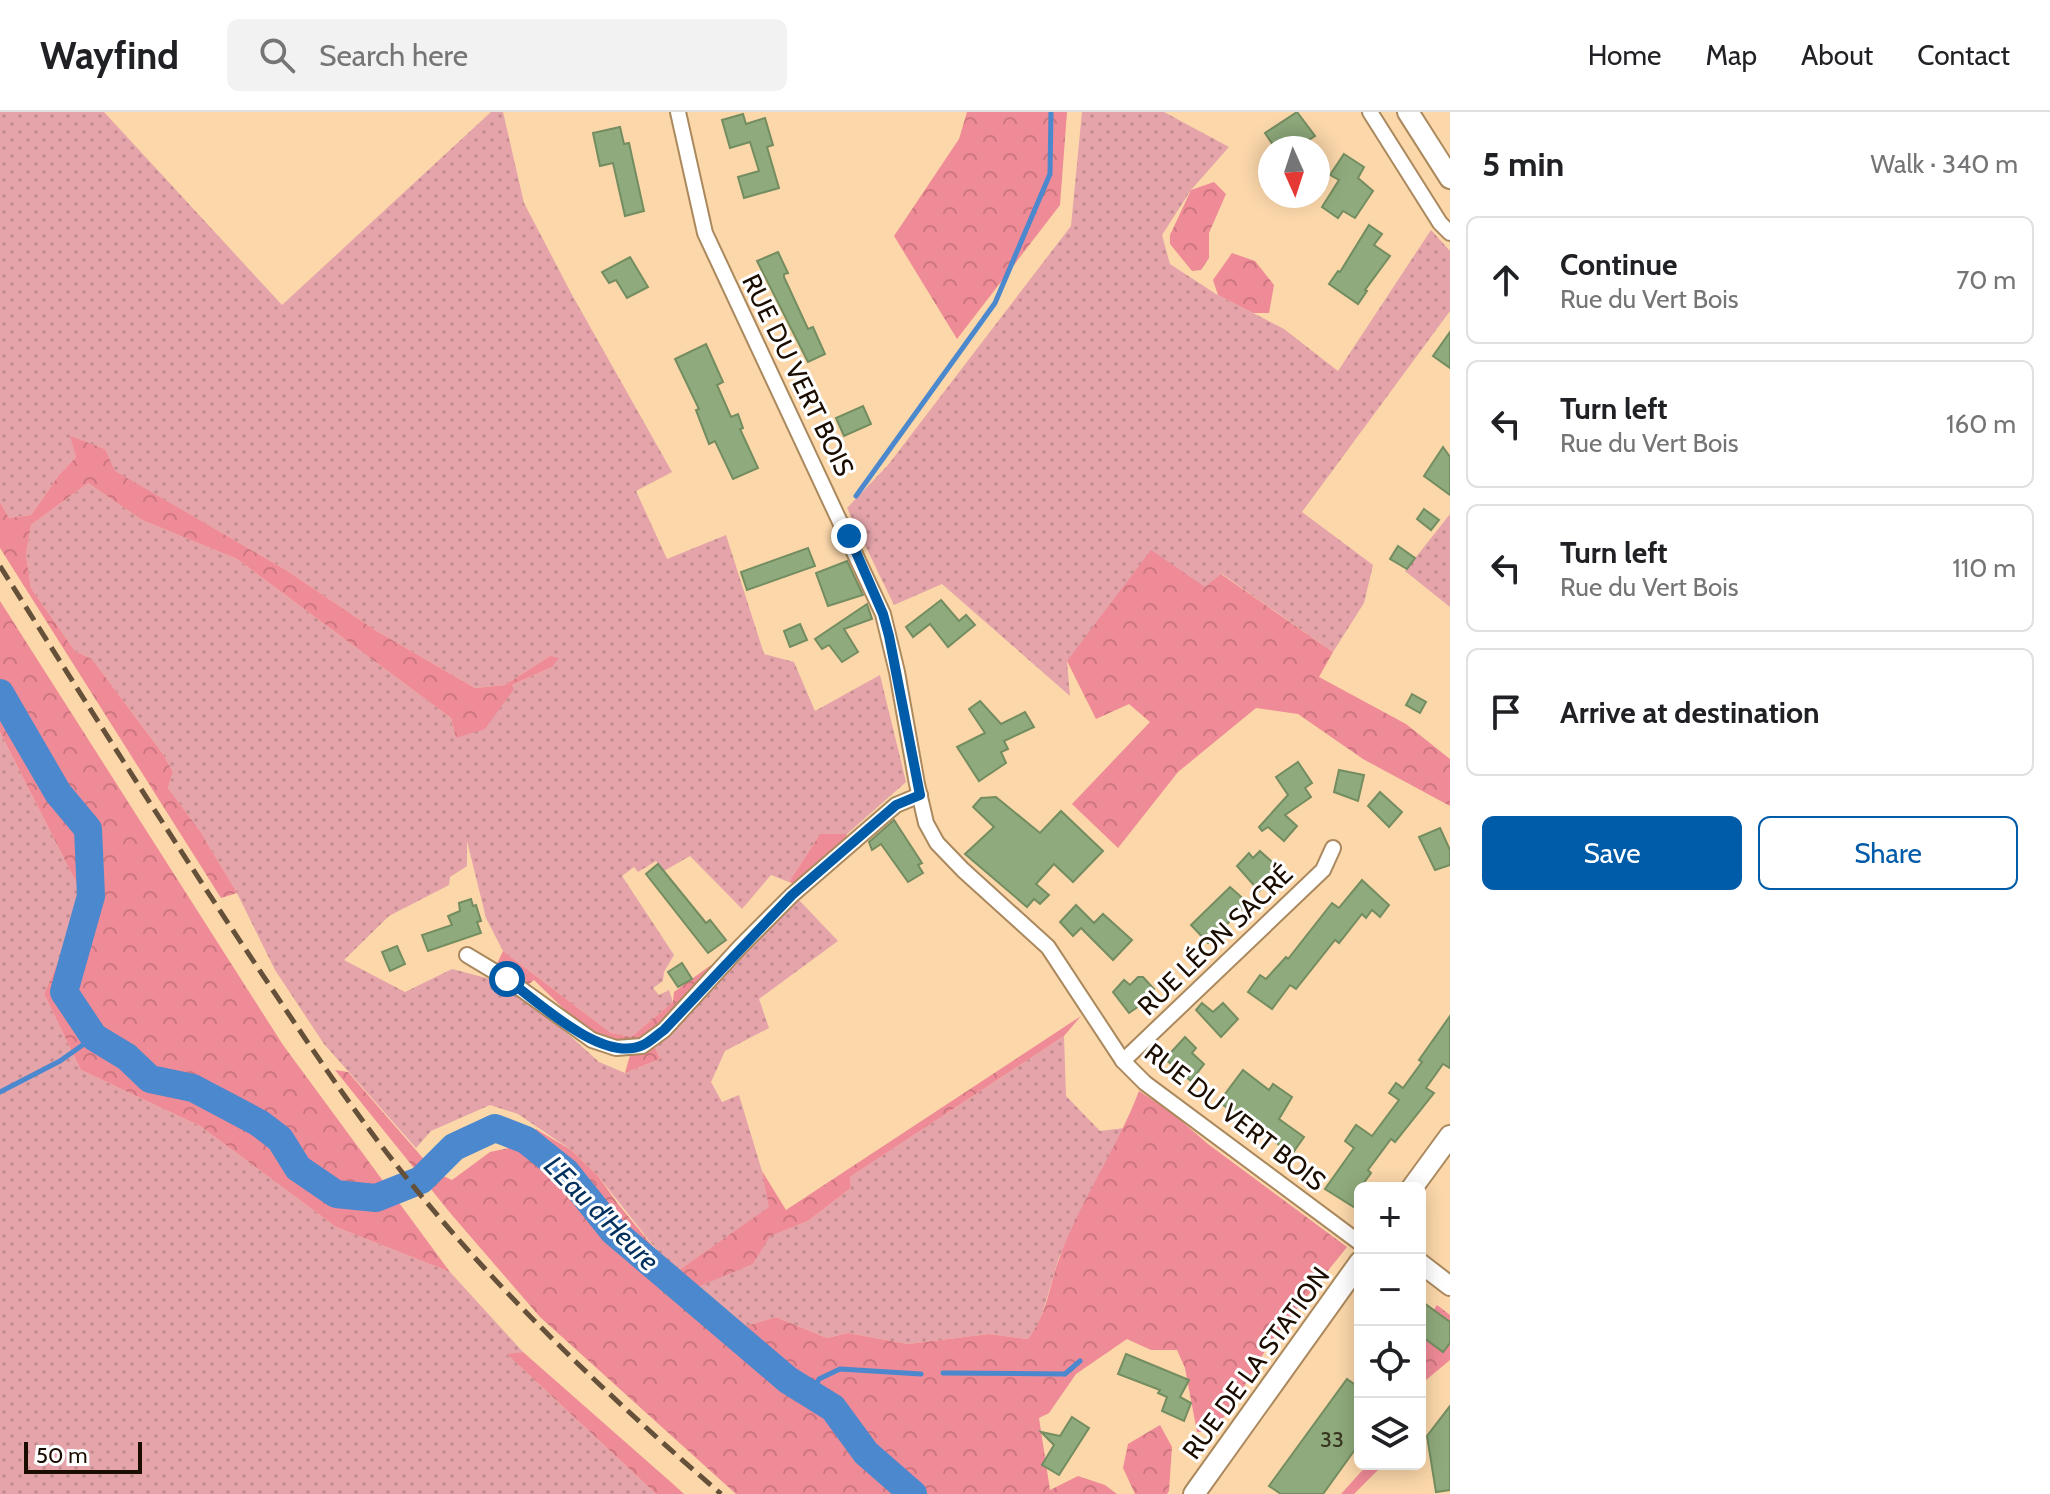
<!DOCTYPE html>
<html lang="en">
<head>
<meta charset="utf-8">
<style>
  :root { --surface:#fff; --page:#f2f2f2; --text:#202124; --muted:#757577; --line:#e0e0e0; --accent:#005ba8 }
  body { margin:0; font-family:Cabin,sans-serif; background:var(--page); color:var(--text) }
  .controls { position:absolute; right:24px; bottom:24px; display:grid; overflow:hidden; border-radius:12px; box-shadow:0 4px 20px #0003 }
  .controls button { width:72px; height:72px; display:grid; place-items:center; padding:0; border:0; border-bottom:2px solid var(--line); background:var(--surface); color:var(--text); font:40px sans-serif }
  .compass { position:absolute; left:1258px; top:24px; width:72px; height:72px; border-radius:50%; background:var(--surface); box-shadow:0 4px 20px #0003; rotate:177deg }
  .scale { position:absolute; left:24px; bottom:20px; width:118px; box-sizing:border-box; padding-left:8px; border:4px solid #1a0d00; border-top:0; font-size:22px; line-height:28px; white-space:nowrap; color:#1a0d00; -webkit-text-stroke:6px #fff; paint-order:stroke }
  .stop { position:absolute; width:24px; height:24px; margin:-18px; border:6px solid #005ba8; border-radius:50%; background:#fff }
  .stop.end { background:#005ba8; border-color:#fff; box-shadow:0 2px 8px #0008 }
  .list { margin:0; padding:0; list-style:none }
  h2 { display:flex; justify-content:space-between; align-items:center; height:104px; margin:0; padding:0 32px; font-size:34px }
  h2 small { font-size:26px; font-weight:400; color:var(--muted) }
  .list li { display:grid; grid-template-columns:52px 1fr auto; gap:24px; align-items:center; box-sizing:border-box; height:128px; margin:0 16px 16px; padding:0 16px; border:2px solid var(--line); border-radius:12px }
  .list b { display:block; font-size:30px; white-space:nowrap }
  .list p { margin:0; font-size:26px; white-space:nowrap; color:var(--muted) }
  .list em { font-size:26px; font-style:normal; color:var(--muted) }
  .actions { display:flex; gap:16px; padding:24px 32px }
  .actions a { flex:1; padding:18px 0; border:2px solid var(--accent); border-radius:12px; text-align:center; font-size:28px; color:var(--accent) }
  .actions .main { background:var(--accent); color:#fff }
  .icon { flex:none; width:44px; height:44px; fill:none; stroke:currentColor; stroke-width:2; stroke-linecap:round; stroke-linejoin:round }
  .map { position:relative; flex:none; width:1450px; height:1382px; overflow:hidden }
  header { display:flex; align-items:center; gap:48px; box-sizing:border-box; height:112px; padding:0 40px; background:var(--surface); border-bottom:2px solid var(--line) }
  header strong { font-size:38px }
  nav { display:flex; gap:44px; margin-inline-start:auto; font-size:28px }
  .search { width:560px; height:72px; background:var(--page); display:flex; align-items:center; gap:20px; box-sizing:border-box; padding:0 28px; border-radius:12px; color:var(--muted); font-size:30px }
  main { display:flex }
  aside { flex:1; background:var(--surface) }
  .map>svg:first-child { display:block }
</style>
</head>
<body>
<header>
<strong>Wayfind</strong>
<div class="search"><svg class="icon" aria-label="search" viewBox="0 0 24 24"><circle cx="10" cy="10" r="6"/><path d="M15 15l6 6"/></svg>Search here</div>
<nav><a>Home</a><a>Map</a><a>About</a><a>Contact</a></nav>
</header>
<main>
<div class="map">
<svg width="1450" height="1382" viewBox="0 0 1450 1382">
  <defs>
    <pattern id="green-dots" width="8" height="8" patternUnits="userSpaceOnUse" patternTransform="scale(2)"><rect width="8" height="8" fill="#e4a4aa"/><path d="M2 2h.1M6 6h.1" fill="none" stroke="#c38c90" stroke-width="1.8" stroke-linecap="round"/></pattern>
    <pattern id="forest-crowns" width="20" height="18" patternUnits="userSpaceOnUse" patternTransform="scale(2)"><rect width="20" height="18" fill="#ef8a97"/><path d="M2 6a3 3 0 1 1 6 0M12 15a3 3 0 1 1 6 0" fill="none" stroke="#cc7680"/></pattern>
  </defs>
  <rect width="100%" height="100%" fill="#fbd7aa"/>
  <g fill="url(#green-dots)">
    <polygon points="0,0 104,0 282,193 491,0 503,0 524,91 571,181 672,360 636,379 667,447 726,423 764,542 794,550 815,599 880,563 906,670 847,722 820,722 789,770 771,763 742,797 690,744 664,759 656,749 638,760 634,755 622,764 674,843 664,860 663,869 653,876 659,883 669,878 673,890 631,925 611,921 503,839 486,806 467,729 467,754 450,765 449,773 389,804 344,848 405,880 452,857 494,868 559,914 599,950 625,961 660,947 655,935 670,921 762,816 797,786 838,829 759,887 769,916 725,939 711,970 722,990 739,983 762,1059 770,1095 675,1161 598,1064 571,1038 518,1002 490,993 431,1019 416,1036 324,932 275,858 237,781 200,719 168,676 173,660 163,642 92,547 75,539 31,476 26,443 31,413 88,371 142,408 237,447 451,606 456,626 512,573 552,555 550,544 505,573 475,576 375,518 286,458 114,359 105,337 71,325 76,345 59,363 31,403 9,406 0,390"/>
    <polygon points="1082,0 1164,0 1229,35 1191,78 1162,123 1170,152 1216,182 1284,217 1338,259 1431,118 1450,139 1450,199 1302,400 1373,453 1364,491 1333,540 1222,462 1206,476 1067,549 1070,584 942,472 894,493 847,396 888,353 1071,114"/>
    <polygon points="1450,402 1450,495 1405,459"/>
    <polygon points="0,620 85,788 44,882 81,958 200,1014 336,1115 450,1160 523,1240 508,1243 656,1382 0,1382"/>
    <polygon points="1064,924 1066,984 1100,1019 1125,1016 1059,1145 1039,1213 1028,1227 989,1222 908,1232 848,1221 827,1226 776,1205 746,1214 728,1204 694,1175 753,1152 769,1124 808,1109 851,1076 850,1065"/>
  </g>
  <g fill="url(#forest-crowns)">
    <polygon points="967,0 1067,0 1060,93 957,227 894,124 959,27"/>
    <polygon points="1214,70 1226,82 1209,121 1209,146 1201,158 1192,159 1170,132 1170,123 1191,78"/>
    <polygon points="1232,141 1255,149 1274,173 1269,201 1253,201 1218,183 1213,168"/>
    <polygon points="70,324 105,337 115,359 286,458 375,518 475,576 505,573 550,544 559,546 552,555 512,573 514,577 485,617 456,626 451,606 237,447 142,408 88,371 31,413 26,443 31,476 75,539 92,547 163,642 173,660 168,676 200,719 237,781 221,786 0,436 0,390 9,406 31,403 59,363 76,345"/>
    <polygon points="1151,438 1205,475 1221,462 1333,540 1319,565 1406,612 1450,647 1450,694 1363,647 1298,602 1256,596 1178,660 1118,736 1072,692 1150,610 1129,592 1096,607 1067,549"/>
    <polygon points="0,489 283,933 450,1160 336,1115 200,1014 81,958 44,882 85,788 0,620"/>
    <polygon points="820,722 847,722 844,731 800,774 789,770"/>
    <polygon points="503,839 611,921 631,925 673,890 674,880 711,853 710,863 645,929 655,935 660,947 625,961 630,943 612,944 534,868 524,876 496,854"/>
    <path d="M 1081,904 L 1064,924 L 850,1065 L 851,1076 L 808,1109 L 770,1124 L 753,1152 L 695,1176 L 728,1204 L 746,1214 L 776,1205 L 827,1226 L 848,1221 L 908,1232 L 989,1222 L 1028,1227 C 1047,1204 1049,1174 1059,1147 C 1080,1089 1117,1037 1139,979 L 1171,1000 L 1208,1032 L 1347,1135 L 1269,1232 L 1230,1299 L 1209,1320 L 1197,1320 L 1185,1256 L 1177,1238 L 1151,1238 L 1127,1227 L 1076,1262 L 1049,1301 L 1039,1306 L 1050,1378 L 1078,1364 L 1105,1373 L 1117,1382 L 736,1382 L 540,1205 L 451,1102 L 335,958 L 348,960 L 435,1060 L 452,1068 L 490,1040 L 523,1033 L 536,1017 L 571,1038 L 598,1064 L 618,1092 L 675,1161 L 769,1095 L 762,1059 L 786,1098 Z"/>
    <polygon points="1437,1193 1450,1203 1450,1248 1420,1273 1420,1217"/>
    <polygon points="523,1240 673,1372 684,1382 656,1382 507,1242"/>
    <polygon points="1160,1313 1172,1335 1169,1379 1167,1382 1135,1382 1123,1356 1128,1332"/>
    <polygon points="1368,1352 1384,1352 1354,1382 1341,1382"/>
  </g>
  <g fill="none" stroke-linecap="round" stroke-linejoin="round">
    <g stroke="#4b88cd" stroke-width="5">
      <polyline points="856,384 995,191 1050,62 1051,0"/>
      <polyline points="0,980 60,949 94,925"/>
      <polyline points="943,1261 1065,1262 1080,1249"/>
      <polyline points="811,1283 819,1267 840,1257 921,1262"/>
    </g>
    <polyline stroke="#4b88cd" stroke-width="28" points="0,581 58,681 88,717 91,784 64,880 94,925 127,945 150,967 193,976 259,1011 280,1027 298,1056 336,1082 376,1086 421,1068 454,1035 495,1016 526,1028 566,1060 613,1119 788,1268 833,1296 866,1341 913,1382"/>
  </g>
  <g fill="#8faa7c" stroke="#738d60" stroke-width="2">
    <polygon points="1297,0 1315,24 1296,36 1275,36 1265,21"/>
    <polygon points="743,2 746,12 765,6 773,33 767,35 779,76 744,86 738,65 759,59 750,30 730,36 722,8"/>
    <polygon points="620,15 624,32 629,31 644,99 625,104 613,51 600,54 593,21"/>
    <polygon points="1344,42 1364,55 1358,66 1373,79 1355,106 1343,99 1338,106 1322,95 1339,68 1330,63"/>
    <polygon points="1369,113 1382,122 1374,133 1390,144 1365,178 1367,179 1358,192 1329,172 1338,159 1340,160"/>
    <polygon points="778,140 788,161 784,162 784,165 808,217 813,215 825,242 808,250 757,149"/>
    <polygon points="630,145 648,175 627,186 616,168 609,171 602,160"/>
    <polygon points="1450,220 1450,256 1433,244"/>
    <polygon points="706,232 723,270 717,273 731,305 738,302 743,316 740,317 758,356 733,367 715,329 709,332 696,298 699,297 675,247"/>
    <polygon points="863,294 871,312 844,324 836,306"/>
    <polygon points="1443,335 1450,345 1450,383 1424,364"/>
    <polygon points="1424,397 1439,408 1431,418 1417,407"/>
    <polygon points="1398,434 1415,446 1407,457 1390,447"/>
    <polygon points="808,436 815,454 747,478 741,460"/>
    <polygon points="847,449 863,483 828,494 816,461"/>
    <polygon points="941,488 959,509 966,503 975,513 948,535 930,512 913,525 906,515"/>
    <polygon points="867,492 872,507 844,517 858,540 842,550 829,533 822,537 815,527"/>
    <polygon points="800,512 807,528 790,535 784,519"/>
    <polygon points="1412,582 1426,590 1420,601 1406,593"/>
    <polygon points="980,589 1001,612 1025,600 1034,615 1004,629 1008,637 1001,640 1006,651 979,669 957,635 985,621 969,597"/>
    <polygon points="1298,650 1312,671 1305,676 1311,685 1285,703 1297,714 1284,729 1268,715 1262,719 1259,715 1288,683 1276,665"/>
    <polygon points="1339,658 1364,663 1358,689 1334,680"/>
    <polygon points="1380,680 1402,700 1389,715 1368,694"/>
    <polygon points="996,685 1040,721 1061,699 1103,739 1073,770 1054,752 1036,772 1049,783 1040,792 1034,787 1027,795 965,742 994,715 973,695 981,686"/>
    <polygon points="894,708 922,751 918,753 923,761 908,770 881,732 872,738 869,730"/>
    <polygon points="1440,716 1450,738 1450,753 1435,758 1419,725"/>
    <polygon points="1260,739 1281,758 1259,779 1237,754 1249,741 1253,746"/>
    <polygon points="658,752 706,811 710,808 726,828 708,841 646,762"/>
    <polygon points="1362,768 1389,793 1380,805 1372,798 1366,806 1362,802 1339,831 1335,828 1296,877 1290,873 1272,897 1248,880 1260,863 1266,867 1286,845 1288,847 1332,791 1339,796"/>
    <polygon points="1230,775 1248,791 1208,831 1191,813"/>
    <polygon points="471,787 473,794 476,793 481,809 477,810 481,821 428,839 422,823 452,813 448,804 460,799 459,791"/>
    <polygon points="1076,793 1094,811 1103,802 1132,828 1113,848 1081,816 1073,824 1060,810"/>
    <polygon points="397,834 405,852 390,859 382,840"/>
    <polygon points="682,851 692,867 678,875 668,860"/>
    <polygon points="1138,865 1143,865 1154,877 1149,882 1152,885 1129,901 1113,880 1124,868 1130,873"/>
    <polygon points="1202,891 1213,900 1223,891 1238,907 1221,925 1196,898"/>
    <polygon points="1450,904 1450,956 1443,952 1426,976 1434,981 1395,1030 1391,1027 1368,1058 1371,1061 1360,1076 1360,1099 1325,1077 1354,1036 1345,1029 1356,1013 1372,1024 1399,988 1389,981 1396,971 1403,976 1422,950 1419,948"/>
    <polygon points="1185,925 1196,936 1192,941 1204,952 1191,969 1165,947"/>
    <polygon points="1243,958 1269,978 1273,972 1292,985 1279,1007 1304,1025 1292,1042 1219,990"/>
    <polygon points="1420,1188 1450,1210 1450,1231 1443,1240 1420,1223"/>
    <polygon points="1126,1242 1189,1268 1180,1285 1191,1291 1184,1309 1162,1299 1167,1285 1158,1281 1160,1278 1118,1262"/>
    <polygon points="1347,1267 1360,1276 1360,1344 1354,1339 1323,1382 1281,1382 1269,1374"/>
    <polygon points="1450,1294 1450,1378 1436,1380 1427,1324"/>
    <polygon points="1072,1305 1089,1316 1059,1363 1042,1353 1054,1333 1041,1320 1060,1324"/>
  </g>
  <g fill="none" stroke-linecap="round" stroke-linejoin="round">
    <g stroke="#ab895e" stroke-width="18">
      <g id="minor">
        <polyline points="678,0 705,121 883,502 897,560 917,672 926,711 937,731 963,758 1048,835 1123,949 1145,971 1360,1131"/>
        <polyline points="1370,0 1440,111 1450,121"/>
        <polyline points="467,843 507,867 592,928 616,936 642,934 664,918 740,835 792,783 896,693 920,683"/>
        <polyline points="1123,949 1323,758 1333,736"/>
      </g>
    </g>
    <g stroke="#ab895e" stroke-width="22">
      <polyline id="secondary" points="1420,1151 1450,1174"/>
    </g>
    <g stroke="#ab895e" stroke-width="24">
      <g id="primary">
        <polyline points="1408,0 1450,66"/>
        <polyline points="1412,1076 1450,1024"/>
        <polyline points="1194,1382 1360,1150"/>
      </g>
    </g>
    <use href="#minor" stroke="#fff" stroke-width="14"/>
    <use href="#secondary" stroke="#fff" stroke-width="18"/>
    <use href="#primary" stroke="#fff" stroke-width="20"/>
    <path stroke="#655139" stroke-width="5" stroke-dasharray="16 8" stroke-linecap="butt" d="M 0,454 C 80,581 159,707 242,832 C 289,902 335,974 387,1041 C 484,1167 601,1278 721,1382"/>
  </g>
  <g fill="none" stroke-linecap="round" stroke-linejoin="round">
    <path stroke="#005ba8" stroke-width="10" d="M 507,867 C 538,890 603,952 643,933 C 650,930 657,923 664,918 L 792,783 L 896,693 L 920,683 L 889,524 L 883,502 L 849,424"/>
  </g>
  <g text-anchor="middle" stroke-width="6" stroke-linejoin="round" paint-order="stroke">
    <g font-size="22" fill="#37341f">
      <text x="1332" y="1335">33</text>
    </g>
    <g font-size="26" fill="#1a0d00" stroke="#fff">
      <text transform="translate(798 263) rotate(64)" y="9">RUE DU VERT BOIS</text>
      <text transform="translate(1215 828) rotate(-44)" y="9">RUE LÉON SACRÉ</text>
      <text transform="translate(1235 1005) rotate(38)" y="9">RUE DU VERT BOIS</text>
      <text transform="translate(1256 1251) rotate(-54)" y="9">RUE DE LA STATION</text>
    </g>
    <g font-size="28" font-style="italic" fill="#03315e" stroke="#fff">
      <text transform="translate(602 1101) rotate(45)" y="10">L'Eau d'Heure</text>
    </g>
  </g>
</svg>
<div class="controls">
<button>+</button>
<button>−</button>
<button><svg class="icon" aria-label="locate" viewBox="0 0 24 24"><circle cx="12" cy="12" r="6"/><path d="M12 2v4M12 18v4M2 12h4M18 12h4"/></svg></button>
<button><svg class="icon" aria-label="layers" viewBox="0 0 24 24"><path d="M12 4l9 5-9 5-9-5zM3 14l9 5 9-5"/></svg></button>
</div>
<svg class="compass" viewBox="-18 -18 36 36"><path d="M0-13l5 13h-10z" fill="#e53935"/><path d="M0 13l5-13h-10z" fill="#757577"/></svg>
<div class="scale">50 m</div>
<div class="stop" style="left:507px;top:867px"></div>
<div class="stop end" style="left:849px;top:424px"></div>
</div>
<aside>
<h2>5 min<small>Walk · 340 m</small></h2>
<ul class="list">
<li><svg class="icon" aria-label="ahead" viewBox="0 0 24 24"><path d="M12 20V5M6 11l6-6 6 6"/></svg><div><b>Continue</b><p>Rue du Vert Bois</p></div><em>70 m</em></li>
<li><svg class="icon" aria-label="left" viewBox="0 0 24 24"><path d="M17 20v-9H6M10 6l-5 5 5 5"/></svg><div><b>Turn left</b><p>Rue du Vert Bois</p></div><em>160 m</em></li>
<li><svg class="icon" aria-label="left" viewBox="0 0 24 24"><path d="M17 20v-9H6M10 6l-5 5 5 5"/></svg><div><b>Turn left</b><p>Rue du Vert Bois</p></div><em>110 m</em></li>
<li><svg class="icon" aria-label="arrive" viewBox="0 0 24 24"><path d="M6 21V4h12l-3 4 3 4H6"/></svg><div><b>Arrive at destination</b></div></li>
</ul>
<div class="actions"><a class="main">Save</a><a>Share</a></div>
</aside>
</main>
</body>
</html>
